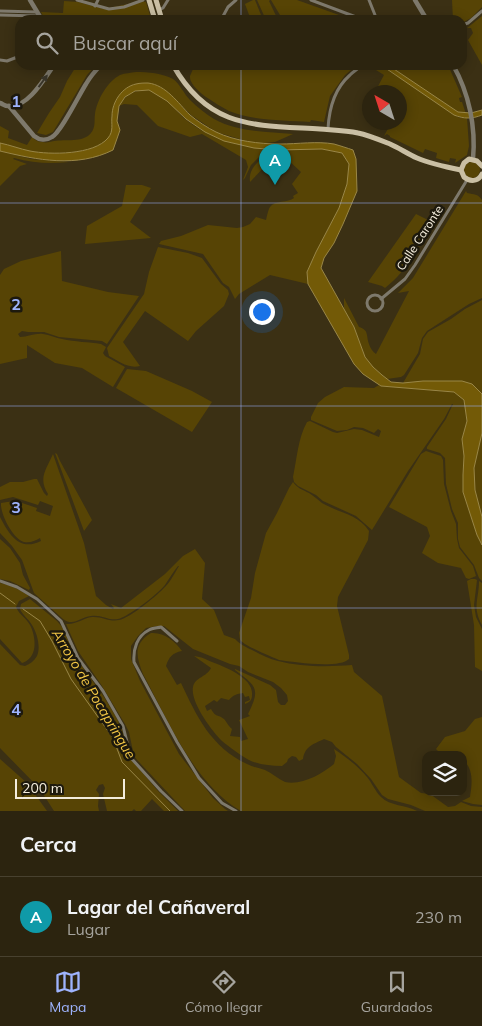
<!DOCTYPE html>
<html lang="es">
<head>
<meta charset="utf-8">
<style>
  :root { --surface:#2c240f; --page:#342c18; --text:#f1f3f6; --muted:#a6a49e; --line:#48412f; --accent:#9eb3fd }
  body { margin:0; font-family:Mulish,sans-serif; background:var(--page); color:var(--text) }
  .controls { position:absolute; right:15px; bottom:15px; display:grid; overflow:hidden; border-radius:10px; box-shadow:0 2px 12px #0003 }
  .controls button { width:45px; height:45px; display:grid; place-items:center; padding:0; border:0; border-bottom:1px solid var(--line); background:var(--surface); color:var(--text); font:25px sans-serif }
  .compass { position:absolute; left:362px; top:85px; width:45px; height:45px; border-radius:50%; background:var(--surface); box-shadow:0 2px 12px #0003; rotate:321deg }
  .scale { position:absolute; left:15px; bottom:12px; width:110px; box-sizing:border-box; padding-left:5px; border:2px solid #f3ecdc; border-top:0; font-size:14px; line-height:18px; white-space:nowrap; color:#f3ecdc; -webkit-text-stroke:4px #1d190d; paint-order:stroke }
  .you { position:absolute; left:261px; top:311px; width:18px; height:18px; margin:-12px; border:4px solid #fff; border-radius:50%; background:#1a73e8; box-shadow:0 0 0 8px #1a73e833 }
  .badge { display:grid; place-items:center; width:32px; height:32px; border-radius:50%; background:var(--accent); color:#fff; font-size:16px; font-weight:700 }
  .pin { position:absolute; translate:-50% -41px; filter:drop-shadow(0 1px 2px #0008) }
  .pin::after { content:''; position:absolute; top:26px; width:18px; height:15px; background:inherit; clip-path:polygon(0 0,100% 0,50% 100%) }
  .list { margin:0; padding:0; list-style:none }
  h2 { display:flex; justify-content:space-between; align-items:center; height:65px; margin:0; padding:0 20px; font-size:21px }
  h2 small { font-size:16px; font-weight:400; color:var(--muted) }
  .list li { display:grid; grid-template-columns:32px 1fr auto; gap:15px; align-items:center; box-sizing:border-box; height:80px; padding:0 20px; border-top:1px solid var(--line) }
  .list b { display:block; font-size:19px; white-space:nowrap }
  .list p { margin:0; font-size:16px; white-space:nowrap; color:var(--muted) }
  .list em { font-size:16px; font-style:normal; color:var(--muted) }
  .icon { flex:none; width:28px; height:28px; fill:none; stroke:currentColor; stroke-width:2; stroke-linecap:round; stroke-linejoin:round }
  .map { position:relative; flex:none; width:482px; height:811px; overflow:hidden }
  .search { position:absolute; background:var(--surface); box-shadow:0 2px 12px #0003; left:15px; right:15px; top:15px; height:55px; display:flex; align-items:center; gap:12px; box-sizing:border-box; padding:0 18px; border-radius:15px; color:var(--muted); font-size:19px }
  .sheet { height:145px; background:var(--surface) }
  nav { display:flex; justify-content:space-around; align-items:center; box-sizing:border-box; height:70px; border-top:1px solid var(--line); background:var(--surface); font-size:14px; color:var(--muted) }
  nav a { display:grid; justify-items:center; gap:2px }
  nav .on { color:var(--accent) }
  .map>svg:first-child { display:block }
</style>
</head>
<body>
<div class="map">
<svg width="482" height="811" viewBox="0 0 482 811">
  <rect width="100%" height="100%" fill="#3b3014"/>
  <g fill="#574405">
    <polygon points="253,0 255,0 263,20 251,20 245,4"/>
    <polygon points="257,0 270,0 269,1 278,20 266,20"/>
    <polygon points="271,0 297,0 353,20 283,20"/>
    <polygon points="452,0 482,0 482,7 471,18 462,23 462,20 453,20"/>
    <polygon points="64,1 78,2 104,9 142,1 146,2 150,15 136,20 45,20 41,12 63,13"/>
    <polygon points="482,16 482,65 468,40 473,33 471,28 467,28"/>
    <polygon points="77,65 96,65 87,75 53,132 46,135 37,133 49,113 60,97 67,81"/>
    <path d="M 191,65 L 357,65 L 345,75 L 330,96 L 324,122 L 311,120 L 310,122 C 285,120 253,121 229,111 C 221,107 214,102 206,97 C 201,93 189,84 190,76 C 191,74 192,71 193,69 Z"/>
    <polygon points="368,65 381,65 454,115 460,118 467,118 469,146 467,155 455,163 456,159 450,158 449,162 436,158 437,153 425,149 423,153 390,137 390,136 387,134 384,136 391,123 400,122 400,92 375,92 384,75"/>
    <polygon points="388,65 448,65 462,97 459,98 460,102 462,102 466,114 458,112"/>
    <path d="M 136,72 C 148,72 162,73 173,79 C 180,84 184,94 190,100 C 197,107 206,114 214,119 C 238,132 266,132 293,134 L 275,142 L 266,143 L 253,143 L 216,132 L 191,115 L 175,99 L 154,84 C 133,89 115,88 112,114 C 111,120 114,127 112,133 C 103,155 49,155 30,151 C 20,149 10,145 0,143 L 0,126 L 9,131 L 8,138 L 27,145 L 32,137 C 35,140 38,142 42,142 C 47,143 49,142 54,141 C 65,139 83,143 91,133 C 96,127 94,120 95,114 C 97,100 107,82 120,75 C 125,73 131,73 136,72 Z"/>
    <path d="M 149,90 C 155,93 161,96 166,100 C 173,105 178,113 185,119 C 208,138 238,147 267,149 L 251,165 L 245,178 L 243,180 L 248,167 L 246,160 L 202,134 L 190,137 L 158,126 L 137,105 L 124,104 L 119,106 C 128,92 134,91 149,90 Z"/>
    <path d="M 322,149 L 342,153 L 349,164 L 347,184 L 339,208 L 316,252 L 307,272 L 308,284 L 270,275 L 239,294 L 235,299 L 229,287 L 223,283 L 203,254 L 159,244 L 161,241 L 181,236 L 208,225 L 237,228 L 243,227 L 250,224 L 256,217 L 266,220 C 267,216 268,210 270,207 C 275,200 288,203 294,198 L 293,196 L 298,193 L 292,184 L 301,172 L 287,159 L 277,170 L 269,162 L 250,182 C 248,166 262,159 273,150 Z"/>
    <path d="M 0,151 L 31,159 L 69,162 C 49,164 33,163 14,158 L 13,159 L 27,164 L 20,166 L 0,186 Z"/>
    <circle cx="472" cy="170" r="8"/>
    <polygon points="126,185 142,185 151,188 130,222 151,238 85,244 87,226 122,206"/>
    <path d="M 466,191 L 467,193 C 475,195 477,193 482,200 L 482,298 L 469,304 L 427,331 L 422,338 L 418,353 L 404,375 L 401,377 L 387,379 L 373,367 L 365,357 L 354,327 L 344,310 L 344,298 L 359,327 C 369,330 366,335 369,344 C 370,348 373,352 376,354 L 409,291 L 398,293 L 413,278 Z"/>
    <path d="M 416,214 L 434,223 C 419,246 407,271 385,288 L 382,286 L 368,282 Z"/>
    <path d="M 158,247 L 188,253 L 202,258 L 221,284 L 228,290 L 229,294 L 224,306 L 196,331 L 188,341 L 145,311 L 123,342 L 140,366 C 128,369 119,361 109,356 L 107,348 L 144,294 L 149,272 Z"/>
    <path d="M 61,251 L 62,281 L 108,292 L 139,296 L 107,344 L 102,341 L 59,337 L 44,332 L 28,332 L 22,331 L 18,334 L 20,337 C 28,337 35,333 43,334 C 50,335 56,338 62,339 C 75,342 89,342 101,344 L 106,347 L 103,353 L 105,356 L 125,367 L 113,387 L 82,368 L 55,363 L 27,345 L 27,358 L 0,364 L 0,275 L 4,269 L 21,261 Z"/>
    <polygon points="482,300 482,394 472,384 403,383 420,354 423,339 428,332 451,319 465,309"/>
    <polygon points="127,369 146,371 192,391 212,402 192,432 116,388"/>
    <path d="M 379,385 L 381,386 L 455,392 L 464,400 L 467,421 L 462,439 L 464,456 L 463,475 L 463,492 L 477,535 L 482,545 L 482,581 L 479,578 L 474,565 L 460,547 L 458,539 L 458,523 L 452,509 L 446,484 L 445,458 L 440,453 L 427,449 L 427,447 L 446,419 L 453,404 L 452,404 L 444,419 L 408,471 L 372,530 L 356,516 L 323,501 L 316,495 L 298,486 L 294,482 L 293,477 C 297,458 298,438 307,422 L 310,421 L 333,432 L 337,433 L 354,429 L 362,430 L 379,437 L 381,431 L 378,429 L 374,433 L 363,428 L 354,427 L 347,430 L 337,431 L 311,420 L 311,417 L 318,403 L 325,397 L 344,387 L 374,388 Z"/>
    <polygon points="482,433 482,536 469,468 476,454"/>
    <polygon points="426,451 441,456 443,460 444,484 451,511 456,524 457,539 459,548 473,566 476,576 469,579 466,578 461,568 438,563 422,553 430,536 427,527 389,507 421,454"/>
    <polygon points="55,453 57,454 60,461 92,520 84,531"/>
    <path d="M 53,454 L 84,543 L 96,596 L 106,605 L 113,609 L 114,608 L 111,604 L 121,608 L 165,574 L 183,556 L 195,549 L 205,563 L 202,599 L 214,610 L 224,635 L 235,639 L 236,640 C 241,645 246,647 252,650 C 260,654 269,659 278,661 C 301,667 328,667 352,665 L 354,672 L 382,696 L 399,777 L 421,793 L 430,794 L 448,807 L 455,806 L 461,802 L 471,806 L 482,807 L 482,811 L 425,811 L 411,805 L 388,799 L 382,795 L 371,779 L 357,764 L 336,747 L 332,742 L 324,739 C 314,744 305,746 303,759 L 299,761 L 296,757 L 292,756 L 288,759 L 287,762 L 282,766 C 271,766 261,765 251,761 C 244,758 228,746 222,741 C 212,731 190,702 193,687 C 195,677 207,677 211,668 L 194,656 C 202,657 205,659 212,662 C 225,667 254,678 252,695 C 252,700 250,702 245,704 L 245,702 L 250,700 L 249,696 L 245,697 L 243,693 C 237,694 233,695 229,700 L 221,698 L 217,702 L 214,700 L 205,706 L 207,711 L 211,709 C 216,718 218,714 224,719 C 227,722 228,726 232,729 L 230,736 L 240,737 L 241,741 L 248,739 L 239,720 L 250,716 L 248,714 C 261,688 256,686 235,670 L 235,669 L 270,685 L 276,690 L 278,702 L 281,705 L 285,705 L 288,701 L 287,695 L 281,688 L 273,682 L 248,672 L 239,666 L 230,664 L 193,649 L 164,626 L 157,626 L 146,628 L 138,636 L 131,646 L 131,659 L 140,681 L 179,754 L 213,798 L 225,809 L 228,811 L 185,811 L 138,761 L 134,756 L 129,732 L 125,724 L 102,686 L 78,651 L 66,624 C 76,625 83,618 92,617 C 101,616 109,622 119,620 C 130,618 155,597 163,589 C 170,583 174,574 179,566 L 178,566 C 173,572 169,579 165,585 C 158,594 128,617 118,619 C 109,621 101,614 91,616 C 80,617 74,627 63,619 L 34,593 L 22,560 L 12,546 L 0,533 L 0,517 C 9,534 19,552 41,541 L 40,538 C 35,541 30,543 24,542 C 13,539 0,514 1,503 C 17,500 22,503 37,508 L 36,511 L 50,516 L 53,506 L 40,501 L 38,505 L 13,497 L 0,500 L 0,487 L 10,482 L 23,482 L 34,479 L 37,479 L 44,493 L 47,496 L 48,494 C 38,478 46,470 53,454 Z"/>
    <path d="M 293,482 C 297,488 303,490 309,493 C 314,496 318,500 322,503 C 339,513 358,514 369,531 L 368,540 L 338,597 L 337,606 L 349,655 L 349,659 C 339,669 293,662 279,660 C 271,657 246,646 241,641 C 239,638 240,636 239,633 L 251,598 L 255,573 L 266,533 L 277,513 L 289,488 Z"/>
    <polygon points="0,539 10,548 20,563 23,575 30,588 29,590 10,581 0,579"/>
    <polygon points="471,579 475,579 477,580 474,605 476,617 482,629 482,671 475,667 474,625 467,581"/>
    <path d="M 479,581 L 482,583 L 482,625 C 472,607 479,599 479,581 Z"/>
    <path d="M 0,583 C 11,585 20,590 29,596 L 19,601 L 16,607 C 19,615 28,619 31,627 C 36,639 38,658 22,663 L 0,639 Z"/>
    <path d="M 30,599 L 57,621 L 62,627 L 76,658 L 104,697 L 118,720 L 123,733 L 129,757 L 158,791 L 178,811 L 164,811 L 152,799 L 141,811 L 136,811 L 134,809 L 132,811 L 107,811 L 103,794 L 105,788 L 103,784 L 99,785 L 96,790 L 99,794 L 98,806 L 99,811 L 54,811 L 40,789 L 0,748 L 0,644 L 20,665 L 25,666 C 30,664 34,661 37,656 C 41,647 37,633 32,625 C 29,619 23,616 20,609 L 21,604 Z"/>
    <path d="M 151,633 C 164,632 175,641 182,651 C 172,653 169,657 166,666 L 177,685 L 181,683 C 197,717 211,747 247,764 C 253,767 259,768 265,770 C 272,773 278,779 285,782 C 301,786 322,774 334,764 L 336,756 L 334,749 C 346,757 358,766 367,777 C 372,783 375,791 381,797 C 390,806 406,805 417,811 L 241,811 C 194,784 168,720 143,674 C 136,656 133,644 151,633 Z"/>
    <path d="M 482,717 L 482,805 L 473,804 L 462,801 L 470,797 C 472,784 474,769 463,760 L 463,755 L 456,755 L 452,752 L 441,754 L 436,749 L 445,737 L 465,731 L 475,719 Z"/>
    <polygon points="0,759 27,783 47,811 0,811"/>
  </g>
  <g fill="#735a07" stroke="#998647">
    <path d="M 381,65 L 388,65 L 458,112 L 471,113 L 482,110 L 482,115 C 472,119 464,119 454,115 Z"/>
    <path d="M 148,83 C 166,85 178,103 190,115 C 197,121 208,128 216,132 C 235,141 259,144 280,144 C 298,144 317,141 334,144 C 341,146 347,148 353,150 L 356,159 L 357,191 L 343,224 L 334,243 L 324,258 L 321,268 L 354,327 L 365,357 L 373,367 L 382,375 L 391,382 L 403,383 L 423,381 L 462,381 L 472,384 L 482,394 L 482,433 L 474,468 L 475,490 L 482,517 L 482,545 L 477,535 L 463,492 L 463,475 L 464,456 L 462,439 L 467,421 L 464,400 L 454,392 L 381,386 L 363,374 L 354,364 L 308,284 L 307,272 L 316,252 L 339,208 L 347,184 L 349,164 L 342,153 L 322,149 L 278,150 L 254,148 L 224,141 L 205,132 L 186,119 L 167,101 L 149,90 L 135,91 L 125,97 L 119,106 L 117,121 L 120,130 L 113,150 C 77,168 37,160 0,151 L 0,143 C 10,145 20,149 30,151 C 50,155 94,155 108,138 C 114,131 111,124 112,116 C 112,102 122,87 136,84 C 140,83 144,83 148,83 Z"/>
  </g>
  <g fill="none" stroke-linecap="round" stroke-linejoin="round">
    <g stroke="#998647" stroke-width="1">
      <polyline points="0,593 15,604"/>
      <polyline points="23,609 40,621 52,641 71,679 113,738 122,762 170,811"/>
    </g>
    <g stroke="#7e796c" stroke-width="3">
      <polyline points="77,0 109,9 124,7 143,0"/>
      <polyline points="311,0 364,20"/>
      <polyline points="369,0 375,15 376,20"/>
      <polyline points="95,6 98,0"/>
      <polyline points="159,10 163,8 168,0"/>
      <polyline points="0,11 36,12"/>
      <polyline points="0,15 39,16"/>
      <polyline points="168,20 172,18 217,20"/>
      <polyline points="221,20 228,7 236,0"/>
      <polyline points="462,25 468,23 482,11"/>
      <polyline points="0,60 7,61 20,56"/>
      <path d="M 328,129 C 329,109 334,89 350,75 C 354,71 358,69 362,65"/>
      <circle cx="375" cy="303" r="8"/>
      <polyline points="381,299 405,279 415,265 467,180"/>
      <polyline points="0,581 17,587 37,599 61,621 78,658 103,691 123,726 131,758 161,791 182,811"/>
      <path d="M 177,641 L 161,627 C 157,628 152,628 149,630 C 137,636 133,649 134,662 L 177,742 L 199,778 L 222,803 L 236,811"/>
    </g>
    <g stroke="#7e796c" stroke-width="4.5">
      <polyline points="30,0 42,20"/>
      <polyline points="415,0 427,20"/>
      <path d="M 453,65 C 469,93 476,127 473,159"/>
      <path d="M 0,103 C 3,104 5,106 8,106 C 27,109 45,78 54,65"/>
      <path d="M 9,106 L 34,136 C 39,140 46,141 52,137 C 61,132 79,95 86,84 C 90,77 95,71 101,65"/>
    </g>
    <g stroke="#cabfa4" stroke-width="5">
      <polyline points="149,0 155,20"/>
      <polyline points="156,0 162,20"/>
      <path d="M 173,65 C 209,129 254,125 320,129 C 332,130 346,130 358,133 C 368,135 380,140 390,144 C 399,148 408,154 417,158 C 431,164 446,167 461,170"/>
      <path d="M 482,166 L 477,161 L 469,159 L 464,163 L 461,170 L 464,177 C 470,182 478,182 482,174"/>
    </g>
  </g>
  <defs><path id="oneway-solid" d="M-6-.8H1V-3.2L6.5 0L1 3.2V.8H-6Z" transform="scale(1.25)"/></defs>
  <use fill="#3a362a" href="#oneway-solid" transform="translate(43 81) rotate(-54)"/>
  <path fill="none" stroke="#9eb3fd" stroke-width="1" stroke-opacity="0.55" d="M 241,0 L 241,20M 241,65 L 241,811M 0,203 L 482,203M 0,406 L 482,406M 0,608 L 482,608"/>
  <g text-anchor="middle" stroke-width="5" stroke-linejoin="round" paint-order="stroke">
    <g font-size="12" fill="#f3ecdc" stroke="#1d190d">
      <text transform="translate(420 238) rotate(-57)" y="4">Calle Caronte</text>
    </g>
    <g font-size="14" font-style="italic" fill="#f2c645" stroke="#1d190d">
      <text transform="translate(94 694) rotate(59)" y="5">Arroyo de Pocapringue</text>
    </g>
  </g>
  <g font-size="16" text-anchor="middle" font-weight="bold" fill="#9eb3fd" stroke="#1d190d" stroke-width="5" stroke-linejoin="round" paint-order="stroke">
    <text x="16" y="107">1</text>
    <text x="16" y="310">2</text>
    <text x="16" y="513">3</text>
    <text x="16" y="715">4</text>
  </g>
</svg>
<div class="controls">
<button><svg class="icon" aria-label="layers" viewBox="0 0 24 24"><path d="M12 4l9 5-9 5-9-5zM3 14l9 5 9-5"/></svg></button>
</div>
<svg class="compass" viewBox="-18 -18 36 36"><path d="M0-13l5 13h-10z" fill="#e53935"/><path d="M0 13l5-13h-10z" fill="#a6a49e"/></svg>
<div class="scale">200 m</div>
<div class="you"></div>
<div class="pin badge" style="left:275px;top:185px;background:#0f9aa8">A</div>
<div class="search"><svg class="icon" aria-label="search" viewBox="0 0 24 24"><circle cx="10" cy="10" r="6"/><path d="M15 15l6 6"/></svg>Buscar aquí</div>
</div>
<section class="sheet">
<h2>Cerca<small></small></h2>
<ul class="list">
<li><span class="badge" style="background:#0f9aa8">A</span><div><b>Lagar del Cañaveral</b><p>Lugar</p></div><em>230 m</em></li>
</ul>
</section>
<nav>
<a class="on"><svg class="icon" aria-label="map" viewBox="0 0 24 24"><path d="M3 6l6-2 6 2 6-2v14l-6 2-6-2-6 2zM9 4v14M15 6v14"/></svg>Mapa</a>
<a><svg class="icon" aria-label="directions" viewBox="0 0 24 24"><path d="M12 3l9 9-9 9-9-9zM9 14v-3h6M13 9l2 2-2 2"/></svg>Cómo llegar</a>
<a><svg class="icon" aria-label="saved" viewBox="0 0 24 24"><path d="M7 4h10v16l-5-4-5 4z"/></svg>Guardados</a>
</nav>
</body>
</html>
